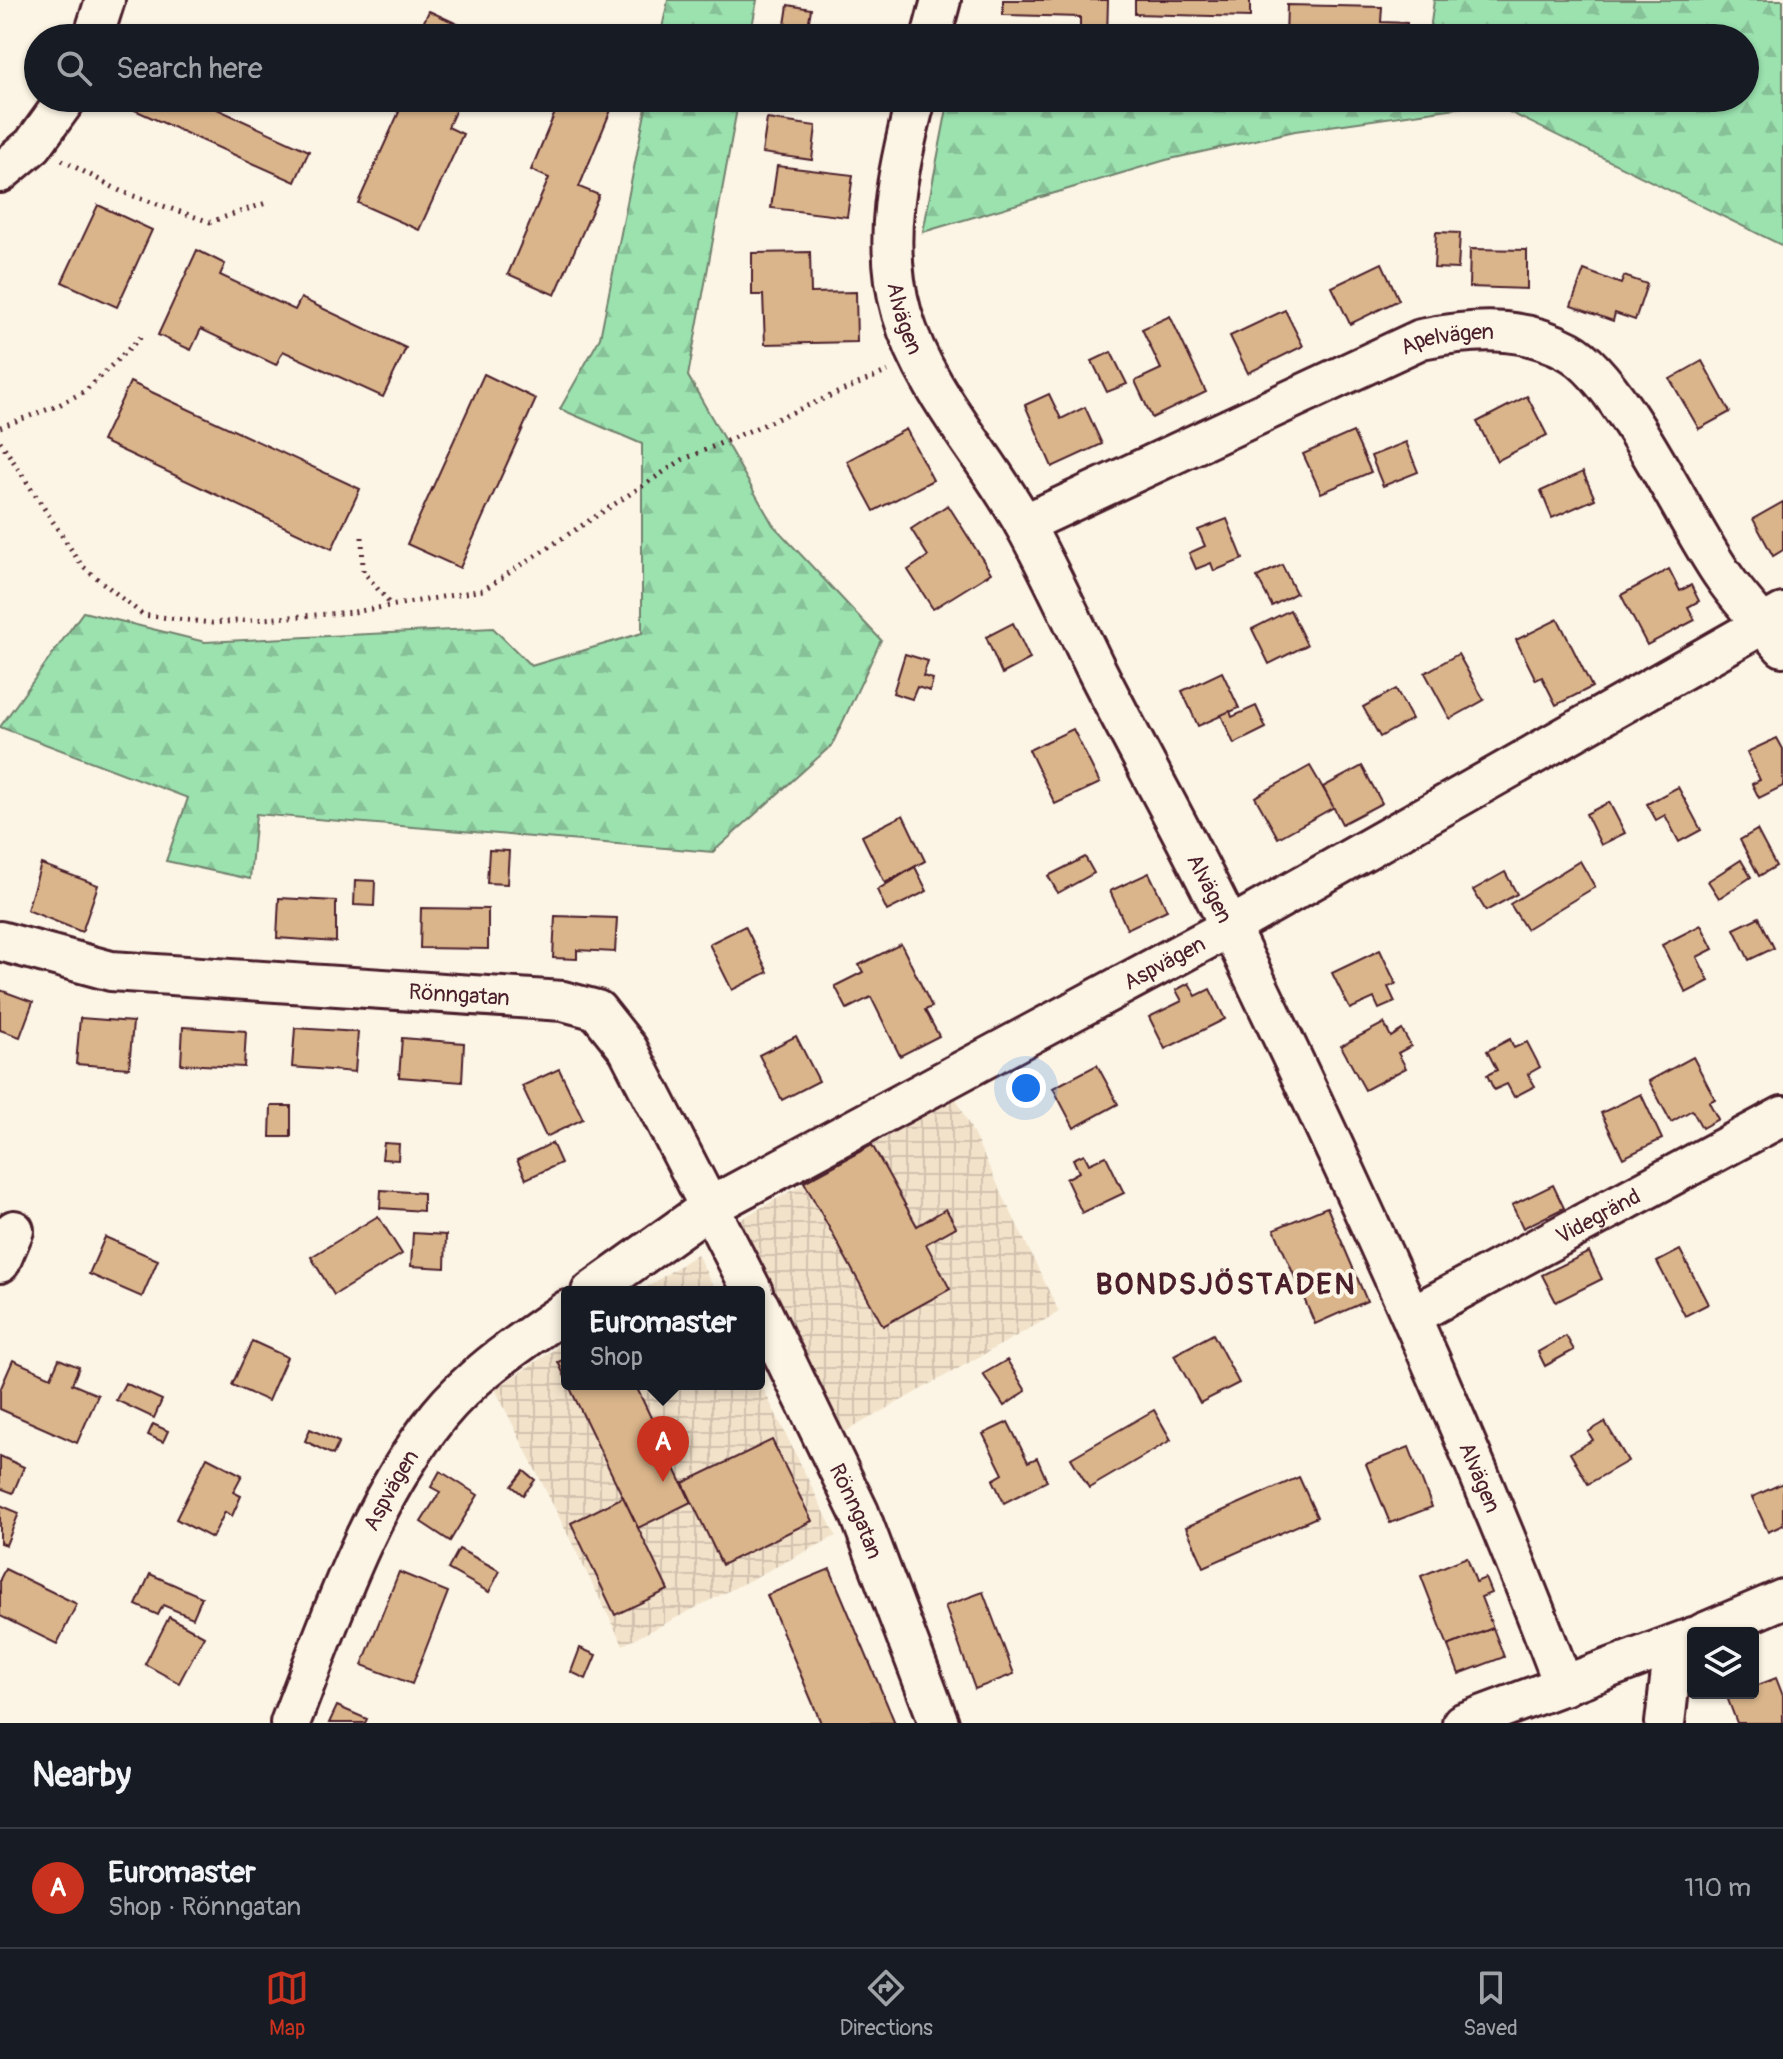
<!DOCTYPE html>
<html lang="en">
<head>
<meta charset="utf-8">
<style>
  :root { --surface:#171b24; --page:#20242c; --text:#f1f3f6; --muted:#9ea1a6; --line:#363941; --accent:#c8321e }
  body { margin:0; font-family:Pangolin,sans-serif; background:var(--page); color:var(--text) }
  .controls { position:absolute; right:24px; bottom:24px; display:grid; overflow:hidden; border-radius:8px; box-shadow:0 2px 6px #0004 }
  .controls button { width:72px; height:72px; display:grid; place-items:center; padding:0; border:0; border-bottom:2px solid var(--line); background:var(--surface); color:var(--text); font:40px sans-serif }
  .you { position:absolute; left:1026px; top:1088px; width:28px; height:28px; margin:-20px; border:6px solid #fff; border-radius:50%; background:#1a73e8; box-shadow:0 0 0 12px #1a73e833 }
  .badge { display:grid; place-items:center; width:52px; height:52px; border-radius:50%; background:var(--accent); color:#fff; font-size:26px; font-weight:700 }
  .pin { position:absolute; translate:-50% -66px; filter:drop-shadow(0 2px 4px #0008) }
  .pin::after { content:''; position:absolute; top:42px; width:28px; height:24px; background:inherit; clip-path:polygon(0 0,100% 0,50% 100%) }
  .popup { position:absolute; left:561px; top:1286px; width:204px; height:104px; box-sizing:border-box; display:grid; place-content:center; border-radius:8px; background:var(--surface); filter:drop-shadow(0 2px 6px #0005); font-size:26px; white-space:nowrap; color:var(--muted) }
  .popup b { font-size:30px; color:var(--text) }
  .popup::after { content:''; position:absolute; left:50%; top:100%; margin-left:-16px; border:16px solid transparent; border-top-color:var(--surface) }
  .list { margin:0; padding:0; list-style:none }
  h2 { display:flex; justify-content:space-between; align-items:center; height:104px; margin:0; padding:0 32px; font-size:34px }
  h2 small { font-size:26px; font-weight:400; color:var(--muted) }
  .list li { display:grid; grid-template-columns:52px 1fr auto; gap:24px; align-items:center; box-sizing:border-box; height:120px; padding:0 32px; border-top:2px solid var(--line) }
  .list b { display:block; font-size:30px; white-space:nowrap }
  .list p { margin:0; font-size:26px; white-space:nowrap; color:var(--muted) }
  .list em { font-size:26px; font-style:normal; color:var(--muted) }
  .icon { flex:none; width:44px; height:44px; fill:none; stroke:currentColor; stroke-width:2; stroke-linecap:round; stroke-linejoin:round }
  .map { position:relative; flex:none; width:1783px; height:1723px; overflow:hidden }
  .search { position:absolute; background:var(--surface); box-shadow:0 2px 6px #0004; left:24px; right:24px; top:24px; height:88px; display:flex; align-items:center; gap:20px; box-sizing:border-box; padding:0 28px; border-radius:44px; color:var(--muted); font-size:30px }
  .sheet { height:224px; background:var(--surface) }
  nav { display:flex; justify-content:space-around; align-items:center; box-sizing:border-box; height:112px; border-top:2px solid var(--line); background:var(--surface); font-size:22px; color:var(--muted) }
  nav a { display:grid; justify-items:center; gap:4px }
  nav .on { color:var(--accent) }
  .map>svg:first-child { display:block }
</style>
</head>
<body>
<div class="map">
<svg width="1783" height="1723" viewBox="0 0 1783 1723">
  <defs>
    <pattern id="industrial-grid" width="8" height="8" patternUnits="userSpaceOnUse" patternTransform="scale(2)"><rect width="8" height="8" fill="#f2e2ca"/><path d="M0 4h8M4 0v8" fill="none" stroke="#d1c1ae"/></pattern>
    <pattern id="forest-firs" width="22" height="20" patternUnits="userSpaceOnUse" patternTransform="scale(2)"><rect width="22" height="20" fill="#9be2af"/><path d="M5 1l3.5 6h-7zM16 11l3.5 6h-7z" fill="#87c197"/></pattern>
  </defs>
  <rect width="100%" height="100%" fill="#fcf5e5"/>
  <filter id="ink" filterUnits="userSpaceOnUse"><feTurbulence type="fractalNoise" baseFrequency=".0125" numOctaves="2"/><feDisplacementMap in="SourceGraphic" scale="16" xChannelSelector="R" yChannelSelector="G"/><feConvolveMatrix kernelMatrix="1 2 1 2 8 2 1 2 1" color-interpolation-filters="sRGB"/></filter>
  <g filter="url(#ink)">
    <g fill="url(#industrial-grid)">
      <polygon points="956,1098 1059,1312 845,1432 732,1224"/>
      <polygon points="697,1254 716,1292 640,1292"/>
      <polygon points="567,1341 567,1384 759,1384 759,1380 836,1536 623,1645 495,1389"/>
    </g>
    <g fill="url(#forest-firs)" stroke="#72806d" stroke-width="2">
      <polygon points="668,0 757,0 750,38 660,38"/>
      <polygon points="1434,0 1783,0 1783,246 1491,103 1295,131 1166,160 923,232 949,98 1745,98 1745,38 1429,38"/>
      <polygon points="648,98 739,98 688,376 773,525 881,640 832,745 713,852 256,814 250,879 166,861 188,798 0,727 83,612 205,642 493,628 531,666 642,633 642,444 560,409 600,338"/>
    </g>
    <g fill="#dab58b" stroke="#4a1f2b" stroke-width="2">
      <polygon points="1003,0 1108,0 1107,38 1080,38 1080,17 1003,15"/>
      <polygon points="1135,0 1250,0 1250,17 1135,14"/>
      <polygon points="788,5 811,9 806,38 783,38"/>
      <polygon points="1287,5 1382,7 1381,22 1407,23 1406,38 1286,38"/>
      <polygon points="429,11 488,38 416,38"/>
      <polygon points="121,98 193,98 309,151 295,182 119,103"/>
      <polygon points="390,98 461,98 448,127 463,134 419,230 358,203 399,112 386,105"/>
      <polygon points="561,98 616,98 579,187 599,195 555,295 508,274 549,178 531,170"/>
      <polygon points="815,98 867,98 865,107"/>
      <polygon points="767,119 816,126 812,160 762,153"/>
      <polygon points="777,166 853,175 847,217 771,208"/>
      <polygon points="98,205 152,230 117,307 62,282"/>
      <polygon points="1436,232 1460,233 1458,269 1434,268"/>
      <polygon points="1470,249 1527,250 1527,289 1469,287"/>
      <polygon points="197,250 225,264 220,275 295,310 301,298 406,348 383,397 283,351 276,365 201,329 191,350 158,335"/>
      <polygon points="810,252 811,293 856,292 857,342 765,344 763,295 752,295 752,253"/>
      <polygon points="1382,263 1399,300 1350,324 1332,287"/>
      <polygon points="1584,270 1621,284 1624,276 1647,284 1635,320 1615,313 1613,321 1571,306"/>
      <polygon points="1285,310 1303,346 1248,373 1230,336"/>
      <polygon points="1170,316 1206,392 1152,418 1135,381 1161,369 1142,329"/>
      <polygon points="1111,352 1127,384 1107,392 1092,361"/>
      <polygon points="1702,361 1730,412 1699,429 1670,379"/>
      <polygon points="484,374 536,399 460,568 407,544"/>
      <polygon points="130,382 360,489 332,549 102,441"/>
      <polygon points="1049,394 1061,419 1085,407 1102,444 1052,467 1025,405"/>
      <polygon points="1527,396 1547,435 1497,461 1477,422"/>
      <polygon points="906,429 933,480 874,511 847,461"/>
      <polygon points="1353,432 1371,472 1321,493 1303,454"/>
      <polygon points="1406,442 1418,472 1383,486 1371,456"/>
      <polygon points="1583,472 1595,499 1552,518 1541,491"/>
      <polygon points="1783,502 1783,550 1773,556 1753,519"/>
      <polygon points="948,505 991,573 933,609 908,570 928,556 911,529"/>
      <polygon points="1227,519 1243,559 1214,571 1211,563 1196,569 1189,553 1205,546 1198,530"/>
      <polygon points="1282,565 1296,593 1272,606 1257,577"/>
      <polygon points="1669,569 1680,591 1691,585 1699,601 1688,607 1695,620 1647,645 1621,595"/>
      <polygon points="1290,610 1307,645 1269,664 1252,629"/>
      <polygon points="1558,619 1592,687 1556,705 1542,677 1536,680 1516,640"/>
      <polygon points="1013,623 1030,659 1002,674 986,637"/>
      <polygon points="905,654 928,661 923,676 933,679 930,691 917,687 912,699 893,693"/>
      <polygon points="1458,654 1484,700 1450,719 1425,673"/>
      <polygon points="1222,672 1239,708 1198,726 1182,691"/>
      <polygon points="1396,689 1412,719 1380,737 1363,707"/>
      <polygon points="1256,706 1266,728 1234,744 1221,715 1230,711 1232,717"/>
      <polygon points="1073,729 1100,783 1055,804 1029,750"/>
      <polygon points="1777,738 1783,749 1783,786 1759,798 1752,784 1760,780 1747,752"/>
      <polygon points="1310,766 1334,807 1278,838 1255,797"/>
      <polygon points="1362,766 1382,803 1342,824 1323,787"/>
      <polygon points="1678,787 1701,830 1679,842 1665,815 1656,820 1647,804"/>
      <polygon points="1609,802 1625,833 1601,845 1586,814"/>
      <polygon points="903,815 925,861 885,883 862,836"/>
      <polygon points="1757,830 1776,866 1759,876 1740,840"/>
      <polygon points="489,850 509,851 507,884 487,883"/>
      <polygon points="1085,857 1094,873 1058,893 1048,876"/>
      <polygon points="1741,860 1751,877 1719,898 1708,881"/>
      <polygon points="1580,861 1595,887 1526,929 1510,904"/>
      <polygon points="41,864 98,885 82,932 27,910"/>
      <polygon points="915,867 927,891 887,911 877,890"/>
      <polygon points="1505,872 1517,894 1486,911 1473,890"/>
      <polygon points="1149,873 1167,910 1127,929 1110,891"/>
      <polygon points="355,880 375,881 374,906 354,905"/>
      <polygon points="279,898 336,901 336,942 277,938"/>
      <polygon points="421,908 488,909 488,949 420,948"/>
      <polygon points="555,916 617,918 615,952 577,950 577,959 553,958"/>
      <polygon points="1759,917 1774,948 1749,960 1734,929"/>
      <polygon points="1701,925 1713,949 1697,957 1709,981 1686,993 1662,945"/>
      <polygon points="745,926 768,972 732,990 709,944"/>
      <polygon points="901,944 932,1007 925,1010 939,1036 900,1056 871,997 847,1009 835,986 863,972 859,965"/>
      <polygon points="1380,950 1396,984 1388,987 1395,1002 1379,1009 1374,998 1350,1009 1332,973"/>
      <polygon points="1189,983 1196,996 1210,989 1225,1019 1165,1049 1149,1017 1182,1001 1176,990"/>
      <polygon points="0,990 33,1002 20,1037 0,1030"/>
      <polygon points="80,1018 133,1022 129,1068 76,1064"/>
      <polygon points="1384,1023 1391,1037 1402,1030 1411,1046 1398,1053 1406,1068 1365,1090 1341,1046"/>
      <polygon points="183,1027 246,1031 244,1067 181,1064"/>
      <polygon points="295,1028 358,1032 355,1072 292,1067"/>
      <polygon points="796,1036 819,1081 782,1100 759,1055"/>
      <polygon points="402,1038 464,1043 462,1082 399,1077"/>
      <polygon points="1510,1039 1514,1048 1527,1042 1540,1067 1528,1074 1535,1086 1514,1097 1507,1084 1494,1090 1487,1075 1497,1070 1487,1051"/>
      <polygon points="1693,1057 1715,1099 1709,1102 1718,1119 1702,1128 1692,1110 1671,1122 1649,1081"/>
      <polygon points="1097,1065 1118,1104 1074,1128 1053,1088"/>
      <polygon points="559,1069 583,1119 546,1137 522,1086"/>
      <polygon points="1641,1094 1662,1139 1623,1158 1601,1113"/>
      <polygon points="271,1106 291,1106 291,1137 270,1137"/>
      <polygon points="384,1143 399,1144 398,1160 382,1159"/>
      <polygon points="552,1143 561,1163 526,1179 517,1160"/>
      <polygon points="872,1145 917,1226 946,1209 956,1227 926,1244 950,1289 883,1326 804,1182"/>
      <polygon points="1084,1154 1089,1164 1106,1156 1124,1193 1082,1213 1066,1179 1079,1172 1073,1159"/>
      <polygon points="1553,1185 1564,1208 1523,1228 1512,1205"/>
      <polygon points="381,1190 423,1193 423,1211 380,1208"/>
      <polygon points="1327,1207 1367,1301 1315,1324 1274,1229"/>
      <polygon points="378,1216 402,1254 334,1295 311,1257"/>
      <polygon points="413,1233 446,1235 445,1268 411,1266"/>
      <polygon points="105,1237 158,1260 142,1297 89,1274"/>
      <polygon points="1680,1250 1708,1304 1685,1316 1657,1262"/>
      <polygon points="1589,1252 1602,1279 1556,1302 1542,1275"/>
      <polygon points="1213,1334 1239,1383 1200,1403 1174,1355"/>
      <polygon points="1566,1336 1574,1350 1545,1366 1538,1352"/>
      <polygon points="252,1341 287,1357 268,1401 232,1385"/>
      <polygon points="567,1358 567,1381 558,1362"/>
      <polygon points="59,1359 79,1367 72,1384 98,1395 77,1443 0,1409 0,1390 13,1360 51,1377"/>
      <polygon points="1007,1360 1026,1391 1004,1406 983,1374"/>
      <polygon points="125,1383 162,1400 154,1418 116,1400"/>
      <polygon points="568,1384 635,1384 691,1502 638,1528"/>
      <polygon points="1154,1410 1171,1440 1089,1488 1071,1458"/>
      <polygon points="1008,1422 1028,1462 1037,1458 1047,1481 1004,1503 993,1480 1003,1474 983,1434"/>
      <polygon points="1605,1422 1628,1461 1588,1484 1570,1453 1593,1440 1588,1432"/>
      <polygon points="153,1424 168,1431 163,1442 148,1435"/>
      <polygon points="310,1429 339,1442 333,1455 305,1441"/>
      <polygon points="772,1440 812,1521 722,1565 683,1483"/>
      <polygon points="1409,1447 1432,1507 1390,1523 1366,1464"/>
      <polygon points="0,1456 24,1467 13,1493 0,1488"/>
      <polygon points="207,1457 242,1475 233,1492 241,1496 232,1516 225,1512 212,1538 176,1519"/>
      <polygon points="440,1471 478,1495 450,1541 421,1522 440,1492 431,1487"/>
      <polygon points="524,1471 535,1480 523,1495 512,1486"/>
      <polygon points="1299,1477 1317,1517 1204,1567 1186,1527"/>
      <polygon points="1783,1483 1783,1525 1768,1532 1752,1497"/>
      <polygon points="623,1497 668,1590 615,1615 571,1523"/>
      <polygon points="0,1505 19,1513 6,1545 0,1543"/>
      <polygon points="459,1549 500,1571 489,1592 448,1569"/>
      <polygon points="1467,1557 1476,1582 1485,1578 1491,1593 1481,1597 1493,1628 1448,1646 1421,1576"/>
      <polygon points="5,1569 77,1604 57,1644 0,1616 0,1579"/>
      <polygon points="830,1569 895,1723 821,1723 767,1595"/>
      <polygon points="399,1572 448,1592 412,1684 362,1665"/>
      <polygon points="150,1574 202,1597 193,1618 163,1605 158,1615 136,1605"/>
      <polygon points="983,1592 1014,1674 975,1689 945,1606"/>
      <polygon points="169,1617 204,1636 179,1683 145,1664"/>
      <polygon points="1493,1628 1504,1657 1459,1674 1448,1646"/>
      <polygon points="580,1648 596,1655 586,1679 571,1672"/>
      <polygon points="1776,1678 1783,1696 1783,1723 1737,1723 1727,1697 1753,1693 1753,1687"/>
      <polygon points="337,1706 367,1719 365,1723 329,1723"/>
    </g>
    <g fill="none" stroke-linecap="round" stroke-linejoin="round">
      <g stroke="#4a1f2b" stroke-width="44">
        <g id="minor">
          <polyline points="93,38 105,0"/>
          <polyline points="931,38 941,0"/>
          <path id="s1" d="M 916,98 C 898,169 881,241 902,314 C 925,392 986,455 1025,526 C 1050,571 1072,620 1095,667 C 1140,756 1189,842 1232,932 C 1352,1180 1466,1429 1564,1686"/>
          <polyline points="0,173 33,145 67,98"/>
          <path id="s2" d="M 1024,524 L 1421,339 C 1472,329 1522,325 1569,351 C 1621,379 1686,524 1724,577 C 1741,602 1763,624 1783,647"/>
          <path id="s3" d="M 0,941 L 111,971 L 563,1001 L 597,1010 L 628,1049 L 753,1292"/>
          <polyline points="0,1263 14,1230"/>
          <path id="s4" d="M 591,1292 L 711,1206 L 1230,927 L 1783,613"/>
          <path id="s5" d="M 759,1305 L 859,1512 L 939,1723"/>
          <path id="s6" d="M 1413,1315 L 1783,1116"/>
          <polyline points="1703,1633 1783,1599"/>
          <path id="s7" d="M 290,1723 C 331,1618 368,1504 439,1415 C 474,1372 523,1341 567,1310"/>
          <polyline points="1462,1723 1693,1637"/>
          <polyline points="1665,1723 1674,1645"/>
        </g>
      </g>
      <g stroke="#4a1f2b" stroke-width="5" stroke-dasharray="2 6" stroke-linecap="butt">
        <polyline points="62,160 122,192 210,222 269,202"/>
        <polyline points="0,427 57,406 85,391 143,335"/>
        <polyline points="0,441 82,566 143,615 212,623 354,612 483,590 682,460 888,371"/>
        <polyline points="362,537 363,571 391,605"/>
      </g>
      <use href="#minor" stroke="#fcf5e5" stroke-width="38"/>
    </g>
  </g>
  <g text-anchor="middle" stroke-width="8" stroke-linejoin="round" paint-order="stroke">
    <g font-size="22" fill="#4a1f2b" stroke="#fcf5e5">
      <text dy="8" stroke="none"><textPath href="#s1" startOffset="224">Alvägen</textPath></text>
      <text dy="8" stroke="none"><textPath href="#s2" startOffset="464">Apelvägen</textPath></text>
      <text dy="8" stroke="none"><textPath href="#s1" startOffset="872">Alvägen</textPath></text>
      <text dy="8" stroke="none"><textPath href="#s4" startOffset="662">Aspvägen</textPath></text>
      <text dy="8" stroke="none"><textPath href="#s3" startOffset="464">Rönngatan</textPath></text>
      <text dy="8" stroke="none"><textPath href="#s6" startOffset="210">Videgränd</textPath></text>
      <text dy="8" stroke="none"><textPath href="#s1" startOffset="1520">Alvägen</textPath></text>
      <text dy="8" stroke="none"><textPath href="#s7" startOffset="254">Aspvägen</textPath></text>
      <text dy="8" stroke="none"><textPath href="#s5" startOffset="228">Rönngatan</textPath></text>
    </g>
    <g font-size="30" font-weight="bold" letter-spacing="2" fill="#4a1f2b" stroke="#fcf5e5">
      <text x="1226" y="1294">BONDSJÖSTADEN</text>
    </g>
  </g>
</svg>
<div class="controls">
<button><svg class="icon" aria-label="layers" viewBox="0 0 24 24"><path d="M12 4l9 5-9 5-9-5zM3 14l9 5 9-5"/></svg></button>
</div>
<div class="you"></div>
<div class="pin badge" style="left:663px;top:1482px">A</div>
<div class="popup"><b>Euromaster</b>Shop</div>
<div class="search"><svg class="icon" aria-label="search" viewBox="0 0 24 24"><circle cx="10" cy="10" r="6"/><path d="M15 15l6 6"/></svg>Search here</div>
</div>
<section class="sheet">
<h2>Nearby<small></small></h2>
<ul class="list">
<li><span class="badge">A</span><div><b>Euromaster</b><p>Shop · Rönngatan</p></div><em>110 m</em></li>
</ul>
</section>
<nav>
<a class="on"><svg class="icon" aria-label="map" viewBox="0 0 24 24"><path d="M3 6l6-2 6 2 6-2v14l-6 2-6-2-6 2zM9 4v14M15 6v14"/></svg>Map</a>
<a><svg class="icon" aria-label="directions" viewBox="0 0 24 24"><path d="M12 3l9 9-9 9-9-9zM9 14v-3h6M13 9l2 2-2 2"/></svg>Directions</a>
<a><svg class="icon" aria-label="saved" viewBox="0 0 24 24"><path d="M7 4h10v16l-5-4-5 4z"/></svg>Saved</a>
</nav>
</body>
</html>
